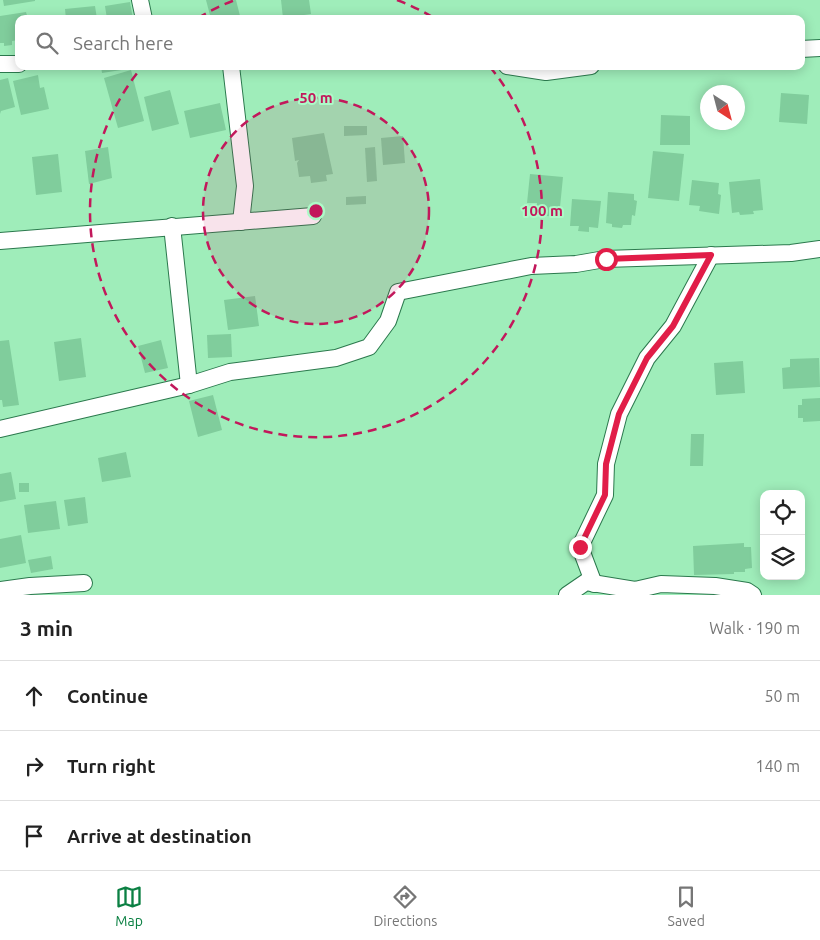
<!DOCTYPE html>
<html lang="en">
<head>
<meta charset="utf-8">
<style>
  :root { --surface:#fff; --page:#f2f2f2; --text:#222; --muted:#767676; --line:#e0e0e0; --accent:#0b8043 }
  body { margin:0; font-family:Ubuntu,sans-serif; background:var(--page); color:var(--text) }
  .controls { position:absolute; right:15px; bottom:15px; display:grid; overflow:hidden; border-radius:10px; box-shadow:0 2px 12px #0003 }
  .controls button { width:45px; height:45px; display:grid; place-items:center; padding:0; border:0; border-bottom:1px solid var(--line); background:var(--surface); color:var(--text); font:25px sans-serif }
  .compass { position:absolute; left:700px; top:85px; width:45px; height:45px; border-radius:50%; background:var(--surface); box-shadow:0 2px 12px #0003; rotate:144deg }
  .stop { position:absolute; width:15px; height:15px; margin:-11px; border:4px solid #e11d48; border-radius:50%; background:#fff }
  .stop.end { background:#e11d48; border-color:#fff; box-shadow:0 1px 5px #0008 }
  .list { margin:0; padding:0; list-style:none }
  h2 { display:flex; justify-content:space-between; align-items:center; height:65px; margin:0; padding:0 20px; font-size:21px }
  h2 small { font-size:16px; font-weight:400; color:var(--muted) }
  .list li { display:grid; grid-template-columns:32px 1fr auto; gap:15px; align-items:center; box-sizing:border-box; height:70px; padding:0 20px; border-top:1px solid var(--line) }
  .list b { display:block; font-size:19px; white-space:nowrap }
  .list em { font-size:16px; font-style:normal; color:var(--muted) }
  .icon { flex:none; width:28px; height:28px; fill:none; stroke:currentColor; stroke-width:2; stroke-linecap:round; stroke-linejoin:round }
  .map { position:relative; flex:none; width:820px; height:595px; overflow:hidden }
  .search { position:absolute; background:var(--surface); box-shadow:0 2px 12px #0003; left:15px; right:15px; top:15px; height:55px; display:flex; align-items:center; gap:12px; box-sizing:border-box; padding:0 18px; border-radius:10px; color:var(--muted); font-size:19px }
  .sheet { height:275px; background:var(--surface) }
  nav { display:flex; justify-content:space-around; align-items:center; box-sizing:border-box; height:70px; border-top:1px solid var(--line); background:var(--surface); font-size:14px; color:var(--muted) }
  nav a { display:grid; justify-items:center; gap:2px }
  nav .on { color:var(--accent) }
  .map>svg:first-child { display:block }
</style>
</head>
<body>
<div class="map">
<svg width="820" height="595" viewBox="0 0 820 595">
  <rect width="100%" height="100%" fill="#9fedba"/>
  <g fill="#80cd9c">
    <polygon points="3,0 35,0 35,1 4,6"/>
    <polygon points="206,0 236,0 240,16 228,19 211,19"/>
    <polygon points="281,0 309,0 311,14 283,18"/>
    <polygon points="130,2 133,19 107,19 105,6"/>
    <polygon points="95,6 97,19 66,19 65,9"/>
    <polygon points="26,12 28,19 19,19 19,40 12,41 12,45 4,46 4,43 0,43 0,16"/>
    <polygon points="101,66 127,66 128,69 102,73"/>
    <polygon points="131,70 144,121 118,128 104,78"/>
    <polygon points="38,75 40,88 44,87 49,109 21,115 13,81"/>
    <polygon points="8,78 15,107 1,111 0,114 0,80"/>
    <polygon points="170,90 179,124 152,131 144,97"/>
    <polygon points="781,93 809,95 807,124 779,122"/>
    <polygon points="220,103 226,130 190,138 184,111"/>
    <polygon points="661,115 690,116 690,145 660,145"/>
    <polygon points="344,126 367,126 367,135 344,136"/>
    <polygon points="324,133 333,174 326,175 327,181 311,183 310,176 299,177 297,163 299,160 295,161 292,138"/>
    <polygon points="403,136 405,163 383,165 381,138"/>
    <polygon points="108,147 112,178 89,184 85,151"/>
    <polygon points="375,147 377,181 367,182 365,148"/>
    <polygon points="653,151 684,154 679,201 648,198"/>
    <polygon points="58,154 62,192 36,195 32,157"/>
    <polygon points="530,174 563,177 559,217 535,215 537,203 527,203"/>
    <polygon points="760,179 763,210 753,211 754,214 740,215 739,212 732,213 729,182"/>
    <polygon points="692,180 719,183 718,194 721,195 719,214 699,211 700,206 689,205"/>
    <polygon points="608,192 634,194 634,200 637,201 635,216 632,215 631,225 623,225 622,228 612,227 612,224 606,223"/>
    <polygon points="366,196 366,204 346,205 346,197"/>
    <polygon points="572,199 601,201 598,228 589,227 589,232 578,231 579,226 570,226"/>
    <polygon points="255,296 259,326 228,330 224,300"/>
    <polygon points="231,334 232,357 208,358 207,335"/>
    <polygon points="81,338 86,377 59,381 54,342"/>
    <polygon points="9,340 19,405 3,407 2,400 0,400 0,341"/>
    <polygon points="161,340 168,368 145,373 138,346"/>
    <polygon points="819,358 820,387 783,389 782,368 790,367 790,359"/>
    <polygon points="743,361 745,393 716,395 714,363"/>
    <polygon points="213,395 222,430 198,437 189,401"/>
    <polygon points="820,398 820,421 803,422 803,418 798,418 798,405 802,405 802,399"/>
    <polygon points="691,434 704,434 703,466 690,466"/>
    <polygon points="126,452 131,477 102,482 98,458"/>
    <polygon points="11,472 16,499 0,502 0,474"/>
    <rect x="19" y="483" width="10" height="9"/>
    <polygon points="85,497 88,523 68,526 64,500"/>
    <polygon points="56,501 60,529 28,533 24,505"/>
    <polygon points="21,535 26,563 0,568 0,539"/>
    <polygon points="744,543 744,547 751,547 752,568 745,569 745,572 734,572 734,574 694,575 693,546"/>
    <polygon points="51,556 53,569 31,573 28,560"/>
  </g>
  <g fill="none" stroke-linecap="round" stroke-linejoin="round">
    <g stroke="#2b794d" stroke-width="18">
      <g id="minor">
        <polyline points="140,0 144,19"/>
        <polyline points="801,49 820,48"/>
        <polyline points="0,64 19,64"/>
        <polyline points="231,66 245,186 241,222"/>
        <polyline points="507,66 546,72 591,66"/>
        <polyline points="172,226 189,385"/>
        <polyline points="0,241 313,216"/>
        <polyline points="0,429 189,385 230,372 336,358 369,347 388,321 398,292 531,266 576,264 605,259 791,253 820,249"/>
        <polyline points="594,584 580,547 605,495 606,464 619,414 647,358 673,326 711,255"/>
        <polyline points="0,590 30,586 84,583"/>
        <polyline points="567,595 586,582 635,590 661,584 715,586 747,591 753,595"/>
      </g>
    </g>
    <use href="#minor" stroke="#fff" stroke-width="16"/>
  </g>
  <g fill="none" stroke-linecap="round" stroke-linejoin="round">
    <polyline stroke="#e11d48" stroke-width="6" points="580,547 605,495 606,464 619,414 647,358 673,326 711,255 606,259"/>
  </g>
  <circle cx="316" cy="211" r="113" fill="#c2185b" fill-opacity=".12"/>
  <g fill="none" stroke="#c2185b" stroke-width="2.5" stroke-dasharray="9 6">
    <circle cx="316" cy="211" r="113"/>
    <path d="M198 18A226 226 0 0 1 235 0M397 0A226 226 0 0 1 434 18M490 67A226 226 0 1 1 142 67"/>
  </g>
  <circle cx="316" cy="211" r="8" fill="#c2185b" stroke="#acfac7" stroke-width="2.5"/>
  <g font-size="15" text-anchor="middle" font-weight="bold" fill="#c2185b" stroke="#acfac7" stroke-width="4" stroke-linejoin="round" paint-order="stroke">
    <text x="316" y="103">50 m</text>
    <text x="542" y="216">100 m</text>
  </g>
</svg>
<div class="controls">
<button><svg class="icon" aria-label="locate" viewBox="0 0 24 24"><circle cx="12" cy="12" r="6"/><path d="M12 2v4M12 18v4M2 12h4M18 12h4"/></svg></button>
<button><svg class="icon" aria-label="layers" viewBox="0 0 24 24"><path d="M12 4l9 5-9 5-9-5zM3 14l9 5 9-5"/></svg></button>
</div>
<svg class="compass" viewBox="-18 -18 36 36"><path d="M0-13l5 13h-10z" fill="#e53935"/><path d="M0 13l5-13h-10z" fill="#767676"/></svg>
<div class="stop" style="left:606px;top:259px"></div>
<div class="stop end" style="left:580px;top:547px"></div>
<div class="search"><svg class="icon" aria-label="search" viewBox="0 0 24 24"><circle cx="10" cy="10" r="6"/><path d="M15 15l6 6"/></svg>Search here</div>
</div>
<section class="sheet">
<h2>3 min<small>Walk · 190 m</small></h2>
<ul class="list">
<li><svg class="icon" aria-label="ahead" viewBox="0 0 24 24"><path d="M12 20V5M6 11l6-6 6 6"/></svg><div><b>Continue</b></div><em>50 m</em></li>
<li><svg class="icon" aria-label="right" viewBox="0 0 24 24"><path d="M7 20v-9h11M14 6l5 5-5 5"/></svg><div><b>Turn right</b></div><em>140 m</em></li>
<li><svg class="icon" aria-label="arrive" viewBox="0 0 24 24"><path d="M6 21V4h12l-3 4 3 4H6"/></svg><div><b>Arrive at destination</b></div></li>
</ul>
</section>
<nav>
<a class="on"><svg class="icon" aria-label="map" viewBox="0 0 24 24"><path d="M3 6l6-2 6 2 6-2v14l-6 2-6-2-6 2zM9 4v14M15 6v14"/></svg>Map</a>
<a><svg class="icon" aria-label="directions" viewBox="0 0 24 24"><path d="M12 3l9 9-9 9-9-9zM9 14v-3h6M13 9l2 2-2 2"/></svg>Directions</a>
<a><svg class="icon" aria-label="saved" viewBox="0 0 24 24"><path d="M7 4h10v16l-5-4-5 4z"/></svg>Saved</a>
</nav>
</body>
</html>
